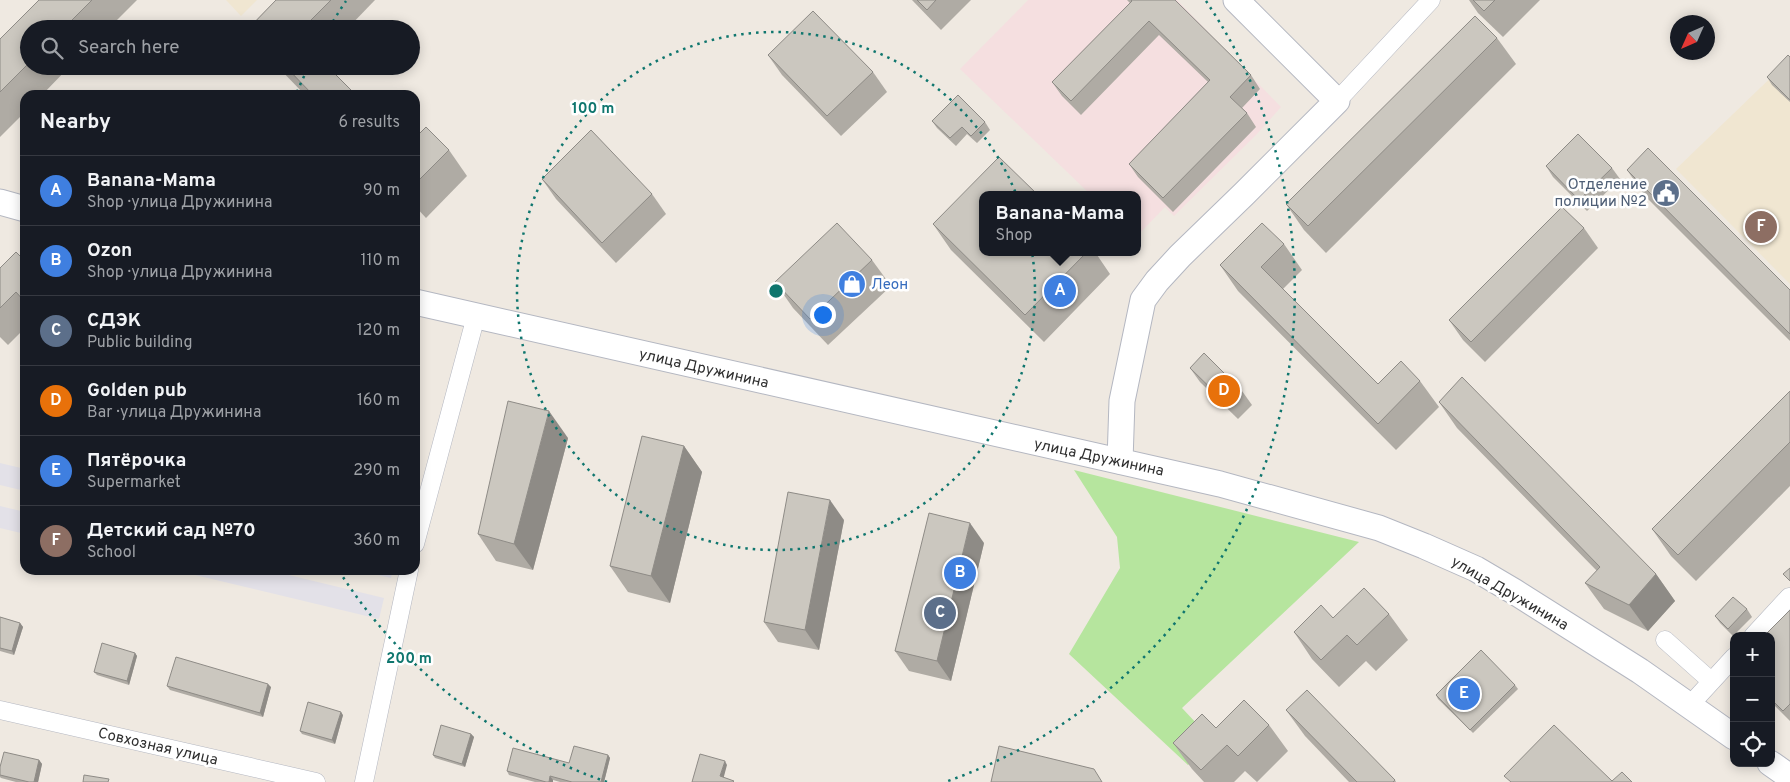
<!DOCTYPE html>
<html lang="en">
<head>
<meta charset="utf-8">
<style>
  :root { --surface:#171b24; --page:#20242c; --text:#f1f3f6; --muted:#9ea1a6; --line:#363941; --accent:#d93025 }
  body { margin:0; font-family:Overpass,sans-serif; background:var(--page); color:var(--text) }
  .controls { position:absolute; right:15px; bottom:15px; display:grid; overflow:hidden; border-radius:10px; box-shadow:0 2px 12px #0003 }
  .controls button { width:45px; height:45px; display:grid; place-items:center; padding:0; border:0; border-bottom:1px solid var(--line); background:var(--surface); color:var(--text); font:25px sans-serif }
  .compass { position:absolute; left:1670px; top:15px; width:45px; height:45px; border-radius:50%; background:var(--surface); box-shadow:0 2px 12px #0003; rotate:225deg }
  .you { position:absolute; left:822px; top:314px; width:18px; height:18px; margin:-12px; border:4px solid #fff; border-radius:50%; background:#1a73e8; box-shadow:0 0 0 8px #1a73e833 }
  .badge { display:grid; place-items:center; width:32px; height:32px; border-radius:50%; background:var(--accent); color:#fff; font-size:16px; font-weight:700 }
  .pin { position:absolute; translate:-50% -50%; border:2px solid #fff; box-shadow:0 1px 5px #0006 }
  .popup { position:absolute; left:979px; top:191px; width:162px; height:65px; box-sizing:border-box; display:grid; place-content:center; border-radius:10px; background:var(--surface); filter:drop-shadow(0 1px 4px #0005); font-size:16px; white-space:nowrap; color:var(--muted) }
  .popup b { font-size:19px; color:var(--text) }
  .popup::after { content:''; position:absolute; left:50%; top:100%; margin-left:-10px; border:10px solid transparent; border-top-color:var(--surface) }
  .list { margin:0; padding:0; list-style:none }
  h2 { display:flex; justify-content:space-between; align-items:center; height:65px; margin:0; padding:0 20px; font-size:21px }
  h2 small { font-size:16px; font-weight:400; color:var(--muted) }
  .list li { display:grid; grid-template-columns:32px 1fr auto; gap:15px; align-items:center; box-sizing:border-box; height:70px; padding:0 20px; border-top:1px solid var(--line) }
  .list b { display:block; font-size:19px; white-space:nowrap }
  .list p { margin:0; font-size:16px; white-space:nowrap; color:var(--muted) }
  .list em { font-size:16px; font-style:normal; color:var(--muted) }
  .icon { flex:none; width:28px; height:28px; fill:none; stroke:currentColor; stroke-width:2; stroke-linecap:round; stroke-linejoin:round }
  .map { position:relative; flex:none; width:1790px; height:782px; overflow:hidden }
  .search { position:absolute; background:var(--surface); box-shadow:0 2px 12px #0003; left:20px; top:20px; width:400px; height:55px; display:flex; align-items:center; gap:12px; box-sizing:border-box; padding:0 18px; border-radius:28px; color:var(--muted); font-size:19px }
  .panel { position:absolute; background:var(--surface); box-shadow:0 2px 12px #0003; left:20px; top:90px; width:400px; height:485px; border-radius:15px }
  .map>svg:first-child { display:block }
</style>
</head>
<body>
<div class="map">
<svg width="1790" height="782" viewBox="0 0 1790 782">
  <rect width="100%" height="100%" fill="#efe9e1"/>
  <g fill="#e3e1e8">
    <polygon points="0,463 25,469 25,491 0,485"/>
    <polygon points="0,506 25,512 25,534 0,528"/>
    <polygon points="174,570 268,570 384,598 379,619"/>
    <polygon points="356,570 393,570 391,578"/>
  </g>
  <g fill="#f0e6d1">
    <polygon points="226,0 257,0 241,16"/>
    <polygon points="1790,59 1790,284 1676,169"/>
  </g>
  <polygon fill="#f5dfe0" points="1028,0 1177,0 1281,107 1257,134 1174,216 1165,207 1138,235 1138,195 1091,195 960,69"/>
  <polygon fill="#b6e59e" points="1074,470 1359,542 1182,708 1214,742 1188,765 1069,654 1120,568 1117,537"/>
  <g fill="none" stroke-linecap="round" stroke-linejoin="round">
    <g stroke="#b4b7c1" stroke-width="19">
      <g id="street">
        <polyline points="1337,101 1431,0"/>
        <polyline points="415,544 476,316"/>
        <polyline points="1753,636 1789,597"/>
        <polyline points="1665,640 1711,681"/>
        <polyline points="1689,706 1734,657"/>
        <polyline points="0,710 316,782"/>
        <polyline points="364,782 409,570"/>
      </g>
    </g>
    <g stroke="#b4b7c1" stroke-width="27">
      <g id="secondary">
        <polyline points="0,202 25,209"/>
        <polyline points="415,302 1220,484 1379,528 1424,546 1476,569 1515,592 1640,671 1734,737"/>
        <polyline points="1120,461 1122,401 1143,300 1157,281 1180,256 1244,194 1337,101 1236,0"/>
        <polyline points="1770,763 1790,777"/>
      </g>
    </g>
    <use href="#street" stroke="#fff" stroke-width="18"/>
    <use href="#secondary" stroke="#fff" stroke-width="25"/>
  </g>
  <g fill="#afaba4">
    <polygon points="39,0 137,0 108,29 29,29 29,66 70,66 42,95 25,95 25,112 0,137 0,39"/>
    <polygon points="276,0 375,0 347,29 248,29"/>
    <polygon points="912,0 971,0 941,30"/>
    <polygon points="1127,0 1175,0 1251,75 1260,89 1242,108 1247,113 1256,127 1173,212 1138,177 1129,164 1208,82 1159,35 1081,115 1062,96 1052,82 1130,3"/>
    <polygon points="1469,0 1540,0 1503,37 1478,13"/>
    <polygon points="1497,38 1516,64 1326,253 1304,230 1286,204"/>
    <polygon points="768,55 873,72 887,92 841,136 782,75"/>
    <polygon points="1790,57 1790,102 1772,85 1767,77"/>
    <polygon points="277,66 327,66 356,95 305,95"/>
    <polygon points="932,121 985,122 990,130 977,143 967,134 956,146 937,128"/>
    <polygon points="415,138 449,150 467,176 426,218 415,206"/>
    <polygon points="1546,166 1612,168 1620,179 1587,211 1553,177"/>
    <polygon points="1627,170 1790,290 1790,341 1645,196"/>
    <polygon points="542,179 652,194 666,214 616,263 556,199"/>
    <polygon points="933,224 982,252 1095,252 1110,274 1044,342 951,250"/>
    <polygon points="1584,228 1598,248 1485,362 1463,340 1449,320"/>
    <polygon points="1284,244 1302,270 1283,289 1378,384 1420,381 1439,407 1396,450 1238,291 1220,265"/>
    <polygon points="872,260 891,286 828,345 793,308 775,282"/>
    <polygon points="25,261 25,328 8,345 0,337 0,268"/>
    <polygon points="1190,368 1242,391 1252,405 1238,419 1200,382"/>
    <polygon points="1790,391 1790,486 1696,581 1671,556 1652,529"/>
    <polygon points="1439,402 1656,574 1675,601 1648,631 1604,609 1585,583 1597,571 1457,428"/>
    <polygon points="568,438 533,570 496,561 478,534"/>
    <polygon points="684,446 702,472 670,603 628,592 610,566"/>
    <polygon points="844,520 819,650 778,642 764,622"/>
    <polygon points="984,543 951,681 909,671 895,651"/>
    <polygon points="1747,609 1752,617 1733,636 1720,623 1715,616"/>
    <polygon points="1790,610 1790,721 1771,702 1771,636"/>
    <polygon points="1389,614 1408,640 1376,671 1366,661 1339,687 1312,659 1294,632 1333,618"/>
    <polygon points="0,617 20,623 23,627 14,655 0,651"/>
    <polygon points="135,653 137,656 129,685 97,675 94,672"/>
    <polygon points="1515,685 1518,689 1473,733 1438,699 1436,695"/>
    <polygon points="167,686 271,687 263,717 170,690"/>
    <polygon points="1286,710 1395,780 1396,782 1349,782 1305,736"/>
    <polygon points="343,715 335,744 302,734 300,731"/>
    <polygon points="1269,725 1288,751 1257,782 1245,771 1234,782 1204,782 1192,769 1173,743 1216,728"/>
    <polygon points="471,734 474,737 465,767 435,758 433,755"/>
    <polygon points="608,755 610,758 604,782 560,782 553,780 553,782 535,782 509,775 507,771 569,763"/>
    <polygon points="39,760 42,764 38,782 16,782 1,778 0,777 0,767"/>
  </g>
  <g fill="#8e8b86">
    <polygon points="549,411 568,438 533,570 514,544"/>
    <polygon points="684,446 702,472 670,603 651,576"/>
    <polygon points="830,500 844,520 819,650 805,630"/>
    <polygon points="970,523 984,543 951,681 937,661"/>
    <polygon points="1656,574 1675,601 1648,631 1629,605"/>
    <polygon points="20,623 23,627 14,655 12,651"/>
    <polygon points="135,653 137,656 129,685 127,681"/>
    <polygon points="268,684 271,687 263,717 260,713"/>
    <polygon points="341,712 343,715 335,744 332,740"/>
    <polygon points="471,734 474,737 465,767 462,764"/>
    <polygon points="608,755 610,758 604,782 601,782"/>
    <polygon points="39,760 42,764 38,782 34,782"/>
    <polygon points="725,761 727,765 723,780 720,776"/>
    <polygon points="550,776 553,780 553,782 549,782"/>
  </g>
  <g fill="#cbc7bf" stroke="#8e8b86">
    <polygon points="39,0 92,0 63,29 29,29 29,63 0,92 0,39"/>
    <polygon points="276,0 331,0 302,29 248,29"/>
    <polygon points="917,0 936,0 927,10"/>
    <polygon points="1131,0 1175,0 1251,75 1230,97 1247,113 1163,198 1129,164 1210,80 1149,21 1071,101 1052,82 1132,1"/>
    <polygon points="1473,0 1495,0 1484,11"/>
    <polygon points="813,11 873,72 827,116 768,55"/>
    <polygon points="1475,16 1497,38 1308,226 1286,204"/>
    <polygon points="1788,55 1790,57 1790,100 1767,77"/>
    <polygon points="285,66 327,66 356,95 313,95"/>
    <polygon points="958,95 985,122 971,136 962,127 950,138 932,121"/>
    <polygon points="426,127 449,150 415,184 415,138"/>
    <polygon points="591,130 652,194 602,243 542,179"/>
    <polygon points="1578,134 1612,168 1579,200 1546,166"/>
    <polygon points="1648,148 1790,290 1790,334 1627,170"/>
    <polygon points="999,157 1038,195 982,195 982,252 1087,252 1025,315 933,224"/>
    <polygon points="1562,207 1584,228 1471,342 1449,320"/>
    <polygon points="837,223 872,260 810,319 775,282"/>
    <polygon points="1262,223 1284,244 1261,267 1378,384 1401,361 1420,381 1378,424 1220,265"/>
    <polygon points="16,252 25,261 25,302 16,292 0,308 0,268"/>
    <polygon points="1204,353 1242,391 1228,405 1190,368"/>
    <polygon points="1462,377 1656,574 1629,605 1585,583 1600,567 1439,402"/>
    <polygon points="1790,391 1790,442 1678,555 1652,529"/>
    <polygon points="508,401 549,411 514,544 478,534"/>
    <polygon points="642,436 684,446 651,576 610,566"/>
    <polygon points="788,492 830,500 805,630 764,622"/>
    <polygon points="929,513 970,523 937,661 895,651"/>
    <polygon points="1790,568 1790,581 1783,574"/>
    <polygon points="1364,588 1389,614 1357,645 1347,635 1321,660 1294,632 1321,605 1333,618"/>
    <polygon points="1733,597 1747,609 1728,629 1715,616"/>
    <polygon points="1790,610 1790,704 1783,711 1771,699 1771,636 1764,636"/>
    <polygon points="0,617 20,623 12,651 0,648"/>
    <polygon points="102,643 135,653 127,681 94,672"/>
    <polygon points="1481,650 1515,685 1470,730 1436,695"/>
    <polygon points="176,657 268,684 260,713 167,686"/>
    <polygon points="1307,690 1395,780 1393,782 1357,782 1286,710"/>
    <polygon points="1244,700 1269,725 1238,756 1227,745 1201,770 1173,743 1202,714 1216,728"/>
    <polygon points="308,702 341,712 332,740 300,731"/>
    <polygon points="441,725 471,734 462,764 433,755"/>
    <polygon points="1554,725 1612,781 1622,772 1632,782 1511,782 1504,776"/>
    <polygon points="574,746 608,755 601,782 572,782 550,776 549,782 546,782 507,771 513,748 569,763"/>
    <polygon points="999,746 1094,769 1102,782 991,782"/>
    <polygon points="4,752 39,760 34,782 29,782 0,775 0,767"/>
    <polygon points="700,754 725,761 720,776 734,781 733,782 692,782"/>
    <polygon points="84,775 109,779 108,782 83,782"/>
  </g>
  <g fill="none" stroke="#0f766e" stroke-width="2.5" stroke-dasharray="2.5 5">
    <circle cx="776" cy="291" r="259"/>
    <path d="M607 782A519 519 0 0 1 341 574M297 92A519 519 0 0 1 308 68M329 28A519 519 0 0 1 346 1M1206 1A519 519 0 0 1 945 782"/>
  </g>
  <defs>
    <g id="civic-disc" transform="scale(1.4375)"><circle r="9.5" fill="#5c6f8a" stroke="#fff"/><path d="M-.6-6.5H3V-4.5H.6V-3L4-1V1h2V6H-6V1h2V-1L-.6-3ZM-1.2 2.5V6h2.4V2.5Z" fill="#fff"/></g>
    <g id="shop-disc" transform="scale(1.4375)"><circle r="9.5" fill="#3f7fe0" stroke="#fff"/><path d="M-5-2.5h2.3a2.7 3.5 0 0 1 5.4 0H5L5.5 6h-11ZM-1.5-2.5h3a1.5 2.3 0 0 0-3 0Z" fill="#fff"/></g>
  </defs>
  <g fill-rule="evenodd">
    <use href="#civic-disc" x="1666" y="193"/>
    <use href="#shop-disc" x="852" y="284"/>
  </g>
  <g text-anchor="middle" stroke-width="5" stroke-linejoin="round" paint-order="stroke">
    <g font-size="15" fill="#4e5e75" stroke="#fff" text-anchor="end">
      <text x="1647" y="189">Отделение<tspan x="1647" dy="17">полиции №2</tspan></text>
    </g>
    <g font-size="15" fill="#366cbe" stroke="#fff" text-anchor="start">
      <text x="871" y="289">Леон</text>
    </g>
    <g font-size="15" fill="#2e2e2e" stroke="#fff">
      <text transform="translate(704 368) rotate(13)" y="5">улица Дружинина</text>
      <text transform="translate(1099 457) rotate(12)" y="5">улица Дружинина</text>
      <text transform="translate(1510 593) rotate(30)" y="5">улица Дружинина</text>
      <text transform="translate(158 746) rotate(13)" y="5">Совхозная улица</text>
    </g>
  </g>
  <circle cx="776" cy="291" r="8" fill="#0f766e" stroke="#fff" stroke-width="2.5"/>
  <g font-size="15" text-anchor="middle" font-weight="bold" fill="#0f766e" stroke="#fff" stroke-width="5" stroke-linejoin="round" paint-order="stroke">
    <text x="593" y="113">100 m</text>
    <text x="409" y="663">200 m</text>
  </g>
</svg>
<div class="controls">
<button>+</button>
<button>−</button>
<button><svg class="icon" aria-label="locate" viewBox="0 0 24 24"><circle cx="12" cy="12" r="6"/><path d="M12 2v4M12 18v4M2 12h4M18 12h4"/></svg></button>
</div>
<svg class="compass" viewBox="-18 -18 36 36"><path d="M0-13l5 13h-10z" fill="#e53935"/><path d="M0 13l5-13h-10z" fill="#9ea1a6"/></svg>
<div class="you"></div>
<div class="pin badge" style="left:1060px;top:291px;background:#3f7fe0">A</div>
<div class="popup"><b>Banana-Mama</b>Shop</div>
<div class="pin badge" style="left:960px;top:573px;background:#3f7fe0">B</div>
<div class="pin badge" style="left:940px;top:613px;background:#5c6f8a">C</div>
<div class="pin badge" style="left:1224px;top:391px;background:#e8710a">D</div>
<div class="pin badge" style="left:1464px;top:694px;background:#3f7fe0">E</div>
<div class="pin badge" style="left:1761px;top:227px;background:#8d6e63">F</div>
<div class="search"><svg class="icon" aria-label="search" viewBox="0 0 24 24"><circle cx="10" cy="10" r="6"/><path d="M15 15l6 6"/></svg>Search here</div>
<section class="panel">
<h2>Nearby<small>6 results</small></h2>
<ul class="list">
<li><span class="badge" style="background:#3f7fe0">A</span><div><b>Banana-Mama</b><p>Shop · улица Дружинина</p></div><em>90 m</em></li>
<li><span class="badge" style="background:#3f7fe0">B</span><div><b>Ozon</b><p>Shop · улица Дружинина</p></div><em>110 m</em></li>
<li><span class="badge" style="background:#5c6f8a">C</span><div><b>СДЭК</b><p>Public building</p></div><em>120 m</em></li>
<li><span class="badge" style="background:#e8710a">D</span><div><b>Golden pub</b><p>Bar · улица Дружинина</p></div><em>160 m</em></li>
<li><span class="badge" style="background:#3f7fe0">E</span><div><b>Пятёрочка</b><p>Supermarket</p></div><em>290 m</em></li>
<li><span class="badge" style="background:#8d6e63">F</span><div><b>Детский сад №70</b><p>School</p></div><em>360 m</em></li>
</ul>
</section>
</div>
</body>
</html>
